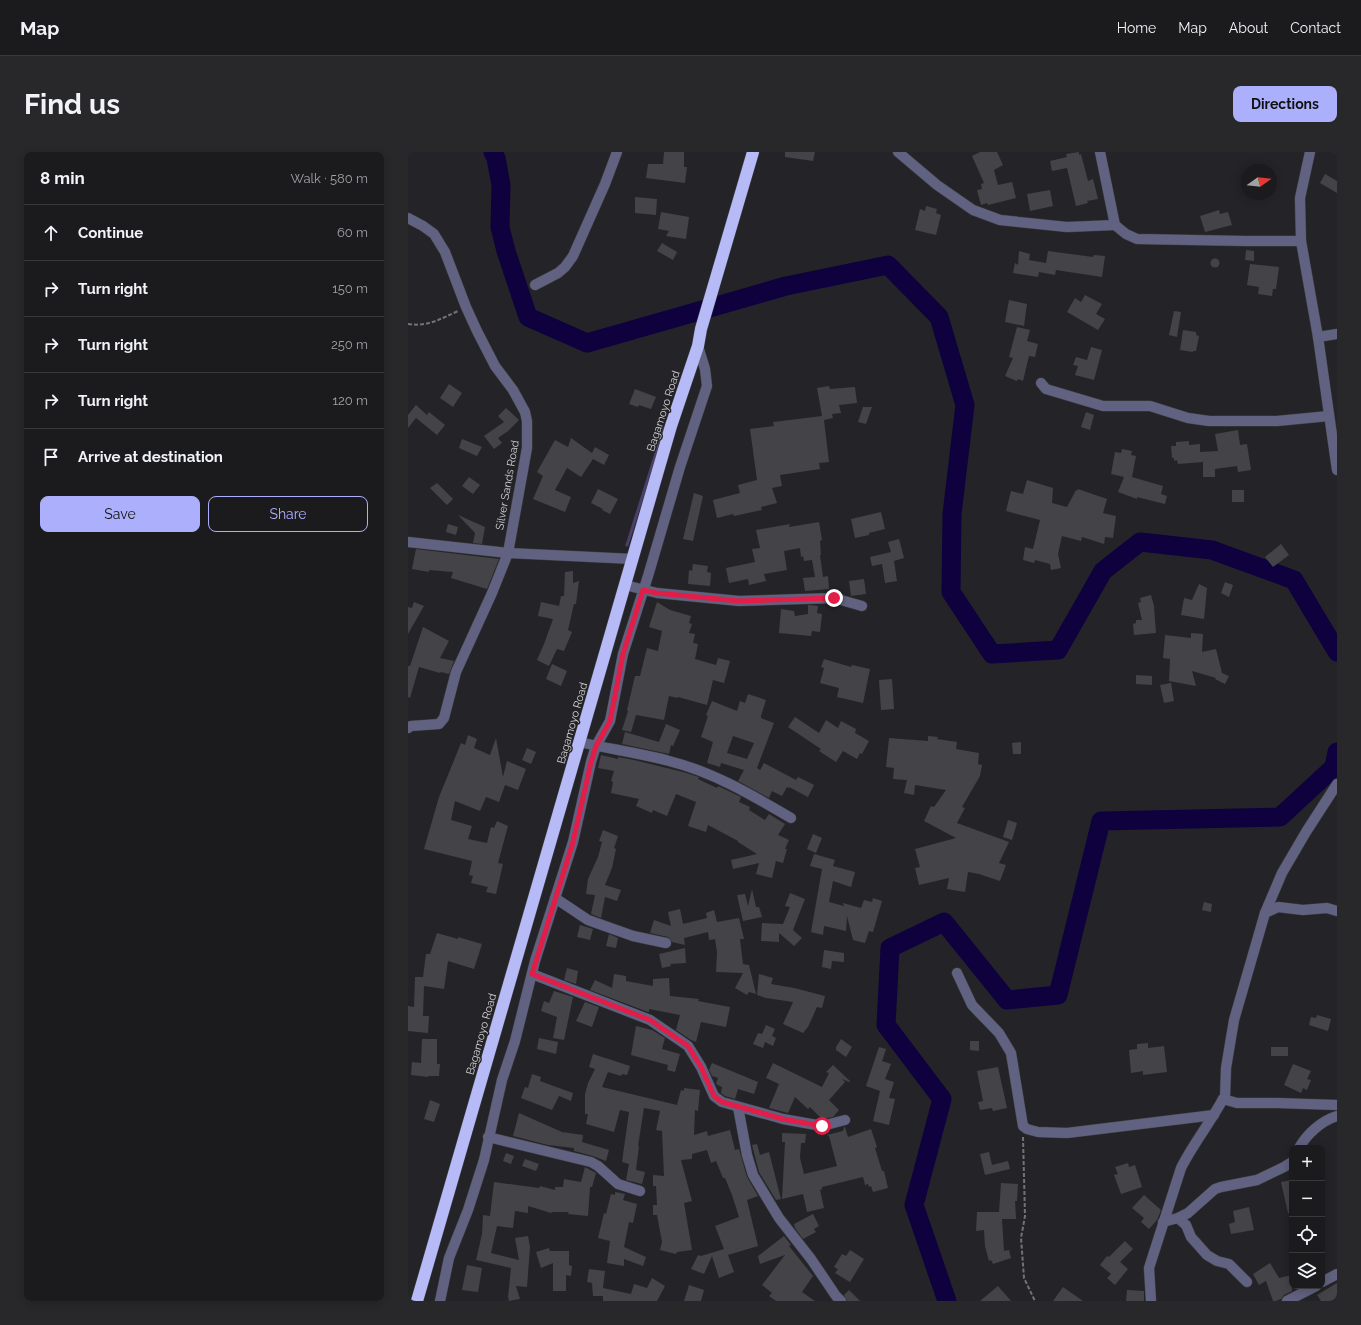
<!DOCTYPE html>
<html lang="en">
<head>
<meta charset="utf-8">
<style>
  :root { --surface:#1b1b1e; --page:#28282b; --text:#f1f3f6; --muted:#a0a1a4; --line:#39393c; --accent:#acaffb }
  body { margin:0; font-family:Raleway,sans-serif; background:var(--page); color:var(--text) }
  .controls { position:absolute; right:12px; bottom:12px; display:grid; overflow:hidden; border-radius:8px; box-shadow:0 2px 10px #0003 }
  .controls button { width:36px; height:36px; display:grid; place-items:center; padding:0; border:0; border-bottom:1px solid var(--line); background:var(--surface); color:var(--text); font:20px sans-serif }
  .compass { position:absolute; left:833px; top:12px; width:36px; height:36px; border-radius:50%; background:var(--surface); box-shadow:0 2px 10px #0003; rotate:75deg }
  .stop { position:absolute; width:12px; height:12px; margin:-9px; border:3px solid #e11d48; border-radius:50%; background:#fff }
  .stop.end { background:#e11d48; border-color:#fff; box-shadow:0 1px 4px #0008 }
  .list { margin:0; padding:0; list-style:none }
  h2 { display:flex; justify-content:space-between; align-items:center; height:52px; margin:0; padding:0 16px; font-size:17px }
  h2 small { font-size:13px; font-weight:400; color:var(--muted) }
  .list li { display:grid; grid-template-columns:26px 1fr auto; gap:12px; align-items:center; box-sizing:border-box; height:56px; padding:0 16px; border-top:1px solid var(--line) }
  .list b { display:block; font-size:15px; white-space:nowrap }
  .list em { font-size:13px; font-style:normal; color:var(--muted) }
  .actions { display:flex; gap:8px; padding:12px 16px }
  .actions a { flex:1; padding:9px 0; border:1px solid var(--accent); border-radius:8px; text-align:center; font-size:14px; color:var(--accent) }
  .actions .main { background:var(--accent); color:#111 }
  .icon { flex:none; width:22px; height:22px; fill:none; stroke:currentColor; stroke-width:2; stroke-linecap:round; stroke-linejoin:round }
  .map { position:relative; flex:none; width:929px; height:1149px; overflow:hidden; border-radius:8px }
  header { display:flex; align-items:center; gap:24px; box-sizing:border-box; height:56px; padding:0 20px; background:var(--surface); border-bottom:1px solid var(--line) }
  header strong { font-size:19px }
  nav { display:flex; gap:22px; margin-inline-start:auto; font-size:14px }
  .intro { display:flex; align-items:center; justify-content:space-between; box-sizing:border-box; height:96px; padding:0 24px }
  h1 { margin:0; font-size:28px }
  .button { padding:10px 18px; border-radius:8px; background:var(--accent); color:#111; font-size:14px; font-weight:700 }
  main { display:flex; gap:24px; padding:0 24px }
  aside { flex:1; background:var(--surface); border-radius:8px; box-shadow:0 2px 10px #0003 }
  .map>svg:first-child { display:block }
</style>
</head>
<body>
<header>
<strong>Map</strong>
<nav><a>Home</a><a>Map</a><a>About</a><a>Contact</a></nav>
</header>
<div class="intro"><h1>Find us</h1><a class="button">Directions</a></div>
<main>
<aside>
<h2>8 min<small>Walk · 580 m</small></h2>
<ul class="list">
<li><svg class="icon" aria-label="ahead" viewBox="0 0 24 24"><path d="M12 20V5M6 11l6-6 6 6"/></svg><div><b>Continue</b></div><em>60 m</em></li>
<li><svg class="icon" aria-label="right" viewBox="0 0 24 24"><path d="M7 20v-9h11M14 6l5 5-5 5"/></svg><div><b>Turn right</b></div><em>150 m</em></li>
<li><svg class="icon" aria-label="right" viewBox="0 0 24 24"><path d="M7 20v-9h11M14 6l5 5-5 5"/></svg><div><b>Turn right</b></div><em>250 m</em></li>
<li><svg class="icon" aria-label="right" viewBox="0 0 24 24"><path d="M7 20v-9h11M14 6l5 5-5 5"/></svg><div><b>Turn right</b></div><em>120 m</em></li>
<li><svg class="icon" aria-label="arrive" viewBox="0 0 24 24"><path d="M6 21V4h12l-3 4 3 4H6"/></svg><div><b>Arrive at destination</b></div></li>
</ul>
<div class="actions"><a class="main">Save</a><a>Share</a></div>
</aside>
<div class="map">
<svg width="929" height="1149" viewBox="0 0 929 1149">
  <rect width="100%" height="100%" fill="#242428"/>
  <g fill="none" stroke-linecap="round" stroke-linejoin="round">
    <polyline stroke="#4a3f6b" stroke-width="3" points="219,393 256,276"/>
    <g stroke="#0f003e" stroke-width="19">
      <polyline points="85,0 88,6 93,33 92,75 98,99 120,165 179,191 378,134 480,113 531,165 557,253 544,362 543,440 584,502 650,498 695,419 732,390 804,398 886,428 929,500"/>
      <polyline points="539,1149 506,1053 534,947 478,873 482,796 536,770 599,848 650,843 693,669 872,665 926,615 929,600"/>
    </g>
  </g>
  <g fill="#434348" fill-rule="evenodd">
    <polygon points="256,0 276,0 276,15 279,15 277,31 238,26 240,12 255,12"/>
    <polygon points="377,0 407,0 405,9 377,5"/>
    <polygon points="572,0 589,0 595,13 586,18 590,33 604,30 608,46 580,53 579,51 573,53 569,38 574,37 573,32 576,31 564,4"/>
    <polygon points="671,0 671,3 673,2 680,29 685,27 690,47 679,49 680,51 668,54 659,16 644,19 642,9 659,5 658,2"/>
    <polygon points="917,22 929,29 929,41 912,31"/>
    <polygon points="642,38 645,54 622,59 619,42"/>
    <polygon points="227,45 249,47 248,63 227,61"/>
    <polygon points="518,54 529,57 528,61 533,63 528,83 507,78 512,57 517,59"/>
    <polygon points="811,58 812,62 820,60 824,73 797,80 792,64"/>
    <polygon points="253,60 281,65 278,87 258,84 261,79 250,77"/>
    <polygon points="254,91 269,100 265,108 249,99"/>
    <polygon points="838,98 846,99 846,109 837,108"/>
    <polygon points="611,99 622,102 621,108 638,111 640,99 685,105 686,103 697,104 694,125 648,118 647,123 631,120 630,125 605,121 607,111 610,113"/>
    <circle cx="807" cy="111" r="4.5"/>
    <polygon points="842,112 871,115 868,137 865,137 864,144 850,142 851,135 839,133"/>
    <polygon points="677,143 694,152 688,162 697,167 690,178 659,160 667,146 673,150"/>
    <polygon points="601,148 619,152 616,174 597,170"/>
    <polygon points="766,159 773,160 769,185 761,183"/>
    <polygon points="609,175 622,178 619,189 630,192 627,205 621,204 615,229 610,227 609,229 597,224 605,206 601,205"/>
    <polygon points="775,178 788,180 788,183 791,184 788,199 785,199 785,200 772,198"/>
    <polygon points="683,195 694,198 686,228 667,223 670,214 665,213 668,205 679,208"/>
    <polygon points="41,232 54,241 45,255 32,246"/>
    <polygon points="421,234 422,237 447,235 449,251 431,253 433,261 424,262 425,266 416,268 421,310 411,311 412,317 372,323 374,334 364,336 369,351 353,355 354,358 326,364 325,362 309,366 305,348 332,341 330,333 349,328 342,277 366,274 365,270 414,264 409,236"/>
    <polygon points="227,237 248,245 243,257 231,253 230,255 221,252"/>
    <polygon points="8,253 19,263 21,260 37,273 29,283 8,266 0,276 0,263"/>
    <polygon points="455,255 464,255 458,272 450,270"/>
    <polygon points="98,256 111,268 100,279 90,286 94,291 86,297 76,284 96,270 90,264"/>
    <polygon points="678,260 686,263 682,278 673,275"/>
    <polygon points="830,278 832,293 839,292 843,318 830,320 829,314 807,317 807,325 795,325 795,310 770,312 769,308 766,309 766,306 764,306 763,294 768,294 768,290 781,289 781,293 792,292 792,300 810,299 807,282"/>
    <polygon points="163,286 184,301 187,295 201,303 196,313 185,307 173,325 159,316 147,338 163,345 157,360 125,347 135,324 129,320 147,288 160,295"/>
    <polygon points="54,287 74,295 69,304 51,296"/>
    <polygon points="714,297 724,299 723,303 728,304 724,325 755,334 753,342 759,344 757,352 729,345 729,347 710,340 716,325 703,322 707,300 713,301"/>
    <polygon points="61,325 72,333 65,342 54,334"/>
    <polygon points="619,328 645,336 644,351 659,355 668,338 669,339 670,337 699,347 695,361 708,364 705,386 697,385 696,392 674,385 673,389 654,384 650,402 653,416 643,418 642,412 627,408 626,411 615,408 617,395 625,397 632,368 598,359 603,339 615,342"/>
    <polygon points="29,331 45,347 39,353 22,336"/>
    <polygon points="190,337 210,347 202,362 194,358 195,357 183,351"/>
    <rect x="824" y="338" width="12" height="12"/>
    <polygon points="286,341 295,344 285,389 275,387"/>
    <polygon points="473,360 477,377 461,381 461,383 447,386 443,367"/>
    <polygon points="50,363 77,375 74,392 65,391 67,381"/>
    <polygon points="411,370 414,388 412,389 413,403 412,403 415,425 420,424 421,437 397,439 395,426 407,425 404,408 396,409 395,404 393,405 392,396 376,399 379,418 356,422 358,429 341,433 340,427 321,431 318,416 347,410 344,397 352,396 348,378 382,372 381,375"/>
    <polygon points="40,372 50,375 48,383 38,380"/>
    <polygon points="491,387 496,406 486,409 489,429 477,431 474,412 464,414 462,405 483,400 480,390"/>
    <polygon points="873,392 881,403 865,415 857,405"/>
    <polygon points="8,397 91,407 79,437 43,426 45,420 21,418 21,420 4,417"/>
    <polygon points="285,412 300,414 299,420 303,421 302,434 280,432 281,418 284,419"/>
    <polygon points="165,419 165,431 171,429 168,452 166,452 160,478 164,480 156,499 149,497 141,514 129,508 136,492 145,467 130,464 133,450 151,454 153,444 156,444 157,420"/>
    <polygon points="456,427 458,442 443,444 441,429"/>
    <polygon points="817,430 825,433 821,445 813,441"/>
    <polygon points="791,432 799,436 796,467 773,463 776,446 784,448"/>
    <polygon points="743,443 746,454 748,481 726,483 725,472 728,471 728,468 734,468 730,451 733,450 732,446"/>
    <polygon points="6,450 16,454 0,482 0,455 4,456"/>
    <polygon points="249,450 262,458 283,464 281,471 284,472 281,481 287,482 285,491 290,492 287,507 308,513 310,506 322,509 316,531 305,528 299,553 270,545 269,546 261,544 256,568 228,563 223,580 214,578 220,559 219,558 227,524 232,524 239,496 250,499 254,479 241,475"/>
    <polygon points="400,453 410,454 409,461 414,462 412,480 404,479 403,484 371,481 373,457 386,459 387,464 400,462"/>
    <polygon points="15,475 41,489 32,506 46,509 41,522 33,520 32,521 11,515 2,546 0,545 0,514 2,514"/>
    <polygon points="783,481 795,482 794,500 808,497 814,521 821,524 817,532 807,527 808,526 784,519 788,534 761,529 762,507 755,506 757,483 783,486"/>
    <polygon points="416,507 443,515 444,513 462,517 455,551 429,545 431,536 412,531 416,516 413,515"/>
    <polygon points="144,512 159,519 153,534 138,527"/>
    <polygon points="728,523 744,524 744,533 728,532"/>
    <polygon points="484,527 486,557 473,558 471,528"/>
    <polygon points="763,531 766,549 756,551 752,533"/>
    <path d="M 340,542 L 358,548 L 353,564 L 353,566 L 366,571 L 349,616 L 352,618 L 356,611 L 388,628 L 390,625 L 406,633 L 400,645 L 381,635 L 381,636 L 379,635 L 374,644 L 364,639 L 361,646 L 330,629 L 336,618 L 313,611 L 312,615 L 299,611 L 305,590 L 293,585 L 300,564 L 298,563 L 304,549 L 329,559 L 332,549 L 337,551 ZM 325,584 L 346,591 L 339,607 L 319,601 Z"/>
    <polygon points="387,565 411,581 418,568 430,576 433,569 448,577 447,581 461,589 454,602 452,601 449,607 435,599 428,610 411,599 413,597 380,575"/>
    <polygon points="258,572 272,578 265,594 263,593 261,602 214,592 217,580 251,590"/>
    <polygon points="60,583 69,587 66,596 82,603 88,586 95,625 99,609 118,617 110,638 97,633 91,650 78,645 72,659 47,649 43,668 64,674 60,687 79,691 83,675 86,676 89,669 100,674 90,711 95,712 88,742 78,740 80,735 63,731 65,724 61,723 64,709 16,697 31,645 53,591 57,593"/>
    <polygon points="520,584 530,585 529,587 549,590 548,597 571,601 570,612 574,613 572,624 554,655 557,656 549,671 601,690 591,711 598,713 592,729 571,722 560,720 557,740 539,737 541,726 511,733 507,716 512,715 507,697 548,686 516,669 523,654 526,655 538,638 507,633 506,643 496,641 499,628 485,627 486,616 478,615 481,586 520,589"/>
    <polygon points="613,590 613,602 605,602 604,591"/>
    <polygon points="119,596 128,600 123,612 114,608"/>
    <polygon points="193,603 210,607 210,605 226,608 275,620 291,625 290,627 309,636 310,634 333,645 331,650 342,655 341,658 357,668 361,662 377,672 370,683 381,688 377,697 379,697 375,711 368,709 364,726 348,722 351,711 325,717 323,708 349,702 330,690 330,689 300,673 298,680 280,674 288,650 268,642 259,664 245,658 244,661 228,654 231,647 203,641 205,630 203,629 206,619 190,616"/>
    <polygon points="600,668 609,671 604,688 595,685"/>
    <polygon points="195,678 210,684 206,696 208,697 204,716 197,733 213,738 209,749 197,745 193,766 183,762 187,743 178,742 180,727 190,705 194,690 191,689"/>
    <polygon points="405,682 414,686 408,701 399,697"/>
    <polygon points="406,702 427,708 425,714 447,720 443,735 425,729 421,750 436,754 435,751 453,756 456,748 464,750 465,746 474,749 465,780 461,779 457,791 445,788 439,764 438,779 416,774 415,783 403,780 414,717 402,714"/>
    <polygon points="344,737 348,755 351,755 354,765 335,769 329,743 337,742 340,754"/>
    <polygon points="382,741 397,747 385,778 394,786 386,794 371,781 371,790 353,789 354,771 375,772 382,755 377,754"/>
    <polygon points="796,750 804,752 803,760 794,758"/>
    <polygon points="272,757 275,772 299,766 298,761 306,758 309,770 331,766 336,787 332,787 335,812 341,813 348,842 341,840 339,843 327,836 335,821 308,820 309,800 307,787 301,788 300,780 276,786 277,793 264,790 260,785 242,781 246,768 263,774 260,760"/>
    <polygon points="172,773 185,777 182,788 169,785"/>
    <polygon points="29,781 50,787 50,785 74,792 66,817 40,809 36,837 16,834 15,864 21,864 20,881 0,879 0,854 6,855 7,825 15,825 18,802 22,802"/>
    <polygon points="201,782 210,786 208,796 198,794"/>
    <polygon points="277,796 278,811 262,812 263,814 254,816 251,802"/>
    <polygon points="416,798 436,801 436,810 424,809 423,817 414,815"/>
    <polygon points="159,816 170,819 168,832 156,828"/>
    <polygon points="206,822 218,824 218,829 245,834 245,827 261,826 262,844 291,847 290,849 322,855 318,875 293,870 288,890 283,888 268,878 272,863 241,857 241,860 240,860 182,838 187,828 204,836"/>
    <polygon points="351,822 365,826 363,832 386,836 417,844 414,856 409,855 400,875 395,881 375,872 385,850 358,846 349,843"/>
    <polygon points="146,839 165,845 156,888 145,886 149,865 133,859 136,849 141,851"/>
    <polygon points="177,850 191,855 184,875 168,869"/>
    <polygon points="909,863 923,867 920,879 901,873 903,865 908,866"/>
    <polygon points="358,873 367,877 364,884 368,886 365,894 357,890 355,896 345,892 350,881 354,882"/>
    <polygon points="228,874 244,878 257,886 254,897 272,902 267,920 259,918 260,913 223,903"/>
    <polygon points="131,886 150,890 148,902 129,897"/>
    <polygon points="14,887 29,887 29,912 32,912 31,924 20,924 20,925 3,923 4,910 13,911"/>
    <polygon points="433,887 444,895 438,905 428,898 428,895"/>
    <polygon points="562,889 571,889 571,899 562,898"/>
    <polygon points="740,891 740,896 756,894 759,920 735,923 735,919 723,921 721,898 729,897 729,892"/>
    <polygon points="471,895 478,897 474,909 483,912 477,927 486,930 481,946 487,947 481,973 465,969 472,939 458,934"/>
    <rect x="863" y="895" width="17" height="9"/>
    <polygon points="185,902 222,914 219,923 214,922 213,924 200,920 194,935 269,953 273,938 276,939 276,936 292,938 290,959 287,958 286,983 299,979 300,984 322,978 327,998 331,997 339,1025 350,1044 339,1048 350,1094 320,1103 326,1120 311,1126 304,1104 296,1122 283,1117 290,1103 293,1104 316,1097 307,1074 331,1065 324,1043 317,1026 315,1026 308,1009 303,1011 299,998 284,1002 284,1007 273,1008 284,1049 276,1051 284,1098 269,1100 268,1102 252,1098 254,1090 249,1063 245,1063 245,1053 249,1053 248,1034 245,1034 245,1023 256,1024 254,979 248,978 252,959 236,956 230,994 231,994 228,1018 237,1020 234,1032 218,1028 221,1012 214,1010 221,960 212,958 206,980 178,972 180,962 177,962 177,942 180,931 187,917 181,915"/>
    <polygon points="304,911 350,930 346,942 330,937 327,947 317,944 313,941 314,935 308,932 310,926 304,924 301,918"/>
    <polygon points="365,911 414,935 421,921 418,920 425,913 442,929 441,930 434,927 437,930 421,948 431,958 425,965 414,967 402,955 400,957 387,945 380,961 361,956 371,932 358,926"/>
    <polygon points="885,912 903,919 899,927 903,928 899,938 895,936 893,941 876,933"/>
    <polygon points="590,915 599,956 585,959 584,956 572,958 570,950 575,949 569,919"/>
    <polygon points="124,922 133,925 132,929 165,941 163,949 151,944 144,958 113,946 117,935 120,936"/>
    <polygon points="22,948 32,952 26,970 16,967"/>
    <polygon points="111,961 154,980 175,983 174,990 201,998 198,1009 185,1004 166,999 166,996 140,993 105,984"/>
    <polygon points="436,975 437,975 440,985 463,977 469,995 467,996 474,1019 476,1019 480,1036 465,1040 463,1034 461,1035 460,1032 457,1033 455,1025 414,1035 414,1037 412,1038 416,1056 399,1060 395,1042 374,1047 377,990 374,990 374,981 398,982 397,991 393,991 392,1006 396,1022 429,1014 421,984 419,983 435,979"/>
    <polygon points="349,992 352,1003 361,1000 373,1047 368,1048 351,1020 344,993"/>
    <polygon points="581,1000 584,1013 600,1009 602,1017 577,1023 572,1002"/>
    <polygon points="98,1001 106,1004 103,1012 95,1009"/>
    <polygon points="117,1007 131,1012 128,1019 114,1014"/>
    <polygon points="720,1011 721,1015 727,1013 734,1035 713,1042 706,1023 710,1022 707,1015"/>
    <polygon points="177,1015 188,1021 184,1035 182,1035 180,1064 160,1062 161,1060 144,1060 143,1061 120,1054 120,1061 107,1059 105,1076 89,1074 83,1101 111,1108 107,1086 120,1084 122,1095 119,1135 108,1134 112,1147 101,1149 100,1145 103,1116 68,1108 74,1082 75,1063 82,1064 86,1030 131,1036 132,1034 147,1038 147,1035 155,1035 156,1027 173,1030"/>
    <polygon points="884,1028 884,1061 880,1061 873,1030"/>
    <polygon points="593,1031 610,1032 609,1049 607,1049 608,1067 594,1067 596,1099 601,1098 603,1106 585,1112 583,1108 581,1109 577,1094 576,1078 568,1079 569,1060 591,1060"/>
    <polygon points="207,1040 217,1042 215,1048 229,1052 225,1071 221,1070 216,1095 238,1105 235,1114 216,1107 216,1114 199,1111 202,1089 190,1086 196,1061 198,1062 203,1042 207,1043"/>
    <polygon points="736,1043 753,1058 749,1068 741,1077 733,1070 736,1066 724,1056"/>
    <polygon points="841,1055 846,1078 823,1082 821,1072 827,1070 825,1059"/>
    <polygon points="405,1062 411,1074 406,1077 408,1080 395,1087 387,1076 386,1072"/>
    <polygon points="376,1084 383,1093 381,1094 405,1124 394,1140 407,1149 368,1149 361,1144 364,1141 354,1133 377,1103 352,1112 350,1104"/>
    <polygon points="717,1089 725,1097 712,1110 720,1117 707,1133 699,1126 703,1122 692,1113 699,1104 701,1105"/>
    <polygon points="141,1096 142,1099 161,1099 161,1113 164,1114 163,1124 158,1123 158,1139 145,1139 145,1111 133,1116 128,1100"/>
    <polygon points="442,1098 456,1107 442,1130 427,1121 430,1117 426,1115 434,1102 438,1104"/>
    <polygon points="862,1111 871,1126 884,1123 884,1139 876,1143 873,1147 868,1149 865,1149 858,1129 851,1133 845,1122"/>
    <polygon points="59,1113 74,1116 70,1140 54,1138"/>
    <polygon points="181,1117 197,1119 195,1136 223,1142 226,1132 239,1136 244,1126 257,1134 249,1149 195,1149 195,1144 185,1144 184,1131 179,1130"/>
    <polygon points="929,1131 929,1149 913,1149 909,1143"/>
    <polygon points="281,1133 296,1138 293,1149 276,1149"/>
    <polygon points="590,1134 603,1149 572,1149"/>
    <polygon points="655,1135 675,1149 645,1149"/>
    <polygon points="441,1138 452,1149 439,1149 436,1143"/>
    <polygon points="719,1138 736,1139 736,1149 718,1149"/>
  </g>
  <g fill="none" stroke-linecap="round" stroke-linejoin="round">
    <g stroke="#404044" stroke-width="11">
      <g id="minor">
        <polyline points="490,0 529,33 565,58 592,68 659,75 707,73"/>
        <polyline points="692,0 707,73 718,82 729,87 838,89 893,89"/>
        <polyline points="902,0 892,46 893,89 910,185 929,318"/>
        <polyline points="0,66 15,74 26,82 37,100 58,155 69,179 87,214 105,238 117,260 119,269 119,296 100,401 84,441 48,520 36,566 31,572 3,574 0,576"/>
        <polyline points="127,133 150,121 157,115 165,104 197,32 209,0"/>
        <polyline points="910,185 929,182"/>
        <polyline points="633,231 638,237 695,254 742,254 780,266 801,269 869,269 921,264"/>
        <polyline points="0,390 100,401 225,407"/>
        <polyline points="217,433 249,441 331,449 426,446 454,454"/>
        <path d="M 171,590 C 201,597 232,601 261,609 C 305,620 344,643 383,666"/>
        <polyline points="147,746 180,768 225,784 258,791"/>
        <polyline points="857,761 870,755 895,758 919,756 929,759"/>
        <polyline points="549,821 564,853 591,881 603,901 614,968 615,974 619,977 630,980 659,981 806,963"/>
        <polyline points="124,822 242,868 280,894 293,915 306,944 314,950 375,967 414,974 437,968"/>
        <polyline points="815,947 829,951 869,951 929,953"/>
        <polyline points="330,955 339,1003 345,1023 371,1066 403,1107 428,1144 433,1149"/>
        <polyline points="80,985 183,1010 190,1014 210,1032 232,1039"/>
        <path d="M 891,996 C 899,982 913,969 929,964"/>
        <polyline points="770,1066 778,1073 783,1085 799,1103 809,1109 821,1112 839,1130"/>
        <polyline points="755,1070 770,1066 780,1061 807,1037 813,1035 849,1028 876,1015 884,1010"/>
        <polyline points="914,1130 929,1122"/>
        <polyline points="32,1149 41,1106 60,1058 76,1008 94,928 107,889 127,809 165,690 183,610 188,594 202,569 215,502 240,424 272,315 299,234 297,217 290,194"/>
        <path d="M 743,1149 L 741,1116 L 773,1016 C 785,992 802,971 815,947 L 817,946 L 818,916 L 826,868 L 857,761 L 874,721 L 898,680 L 929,632"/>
        <polyline points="879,1149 908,1134"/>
      </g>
    </g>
    <g stroke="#404044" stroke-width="13">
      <polyline id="highway" points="9,1149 263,274 290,194 293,177 345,0"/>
    </g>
    <g stroke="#737376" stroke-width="2" stroke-dasharray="4 2" stroke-linecap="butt">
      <path d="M 0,172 C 20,175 32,167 50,159"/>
      <polyline points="615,985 617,1064 613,1086 616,1126 627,1149"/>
    </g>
    <use href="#minor" stroke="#616281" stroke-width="10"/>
    <use href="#highway" stroke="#b6baf7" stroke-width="12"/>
  </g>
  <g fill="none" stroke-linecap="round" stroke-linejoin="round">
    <polyline stroke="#e11d48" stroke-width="5" points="414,974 375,967 314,950 306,944 293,915 280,894 242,868 124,822 165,690 183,610 188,594 202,569 215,502 235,438 249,441 331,449 426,446"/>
  </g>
  <g text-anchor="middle" stroke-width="3" stroke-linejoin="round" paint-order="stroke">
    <g font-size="11" fill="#d2d2d5" stroke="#242428">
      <text transform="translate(255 259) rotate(-72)" y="4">Bagamoyo Road</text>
      <text transform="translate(99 333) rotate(-80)" y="4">Silver Sands Road</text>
      <text transform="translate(164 571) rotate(-74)" y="4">Bagamoyo Road</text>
      <text transform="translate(73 882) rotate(-74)" y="4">Bagamoyo Road</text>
    </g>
  </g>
</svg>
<div class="controls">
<button>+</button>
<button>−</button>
<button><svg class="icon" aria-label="locate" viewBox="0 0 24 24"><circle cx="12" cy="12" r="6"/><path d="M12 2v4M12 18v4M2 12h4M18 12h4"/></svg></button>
<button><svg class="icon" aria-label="layers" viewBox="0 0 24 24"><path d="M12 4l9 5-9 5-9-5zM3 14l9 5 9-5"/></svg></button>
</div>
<svg class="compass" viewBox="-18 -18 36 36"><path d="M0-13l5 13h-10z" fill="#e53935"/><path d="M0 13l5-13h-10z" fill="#a0a1a4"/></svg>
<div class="stop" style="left:414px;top:974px"></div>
<div class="stop end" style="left:426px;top:446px"></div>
</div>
</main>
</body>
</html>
